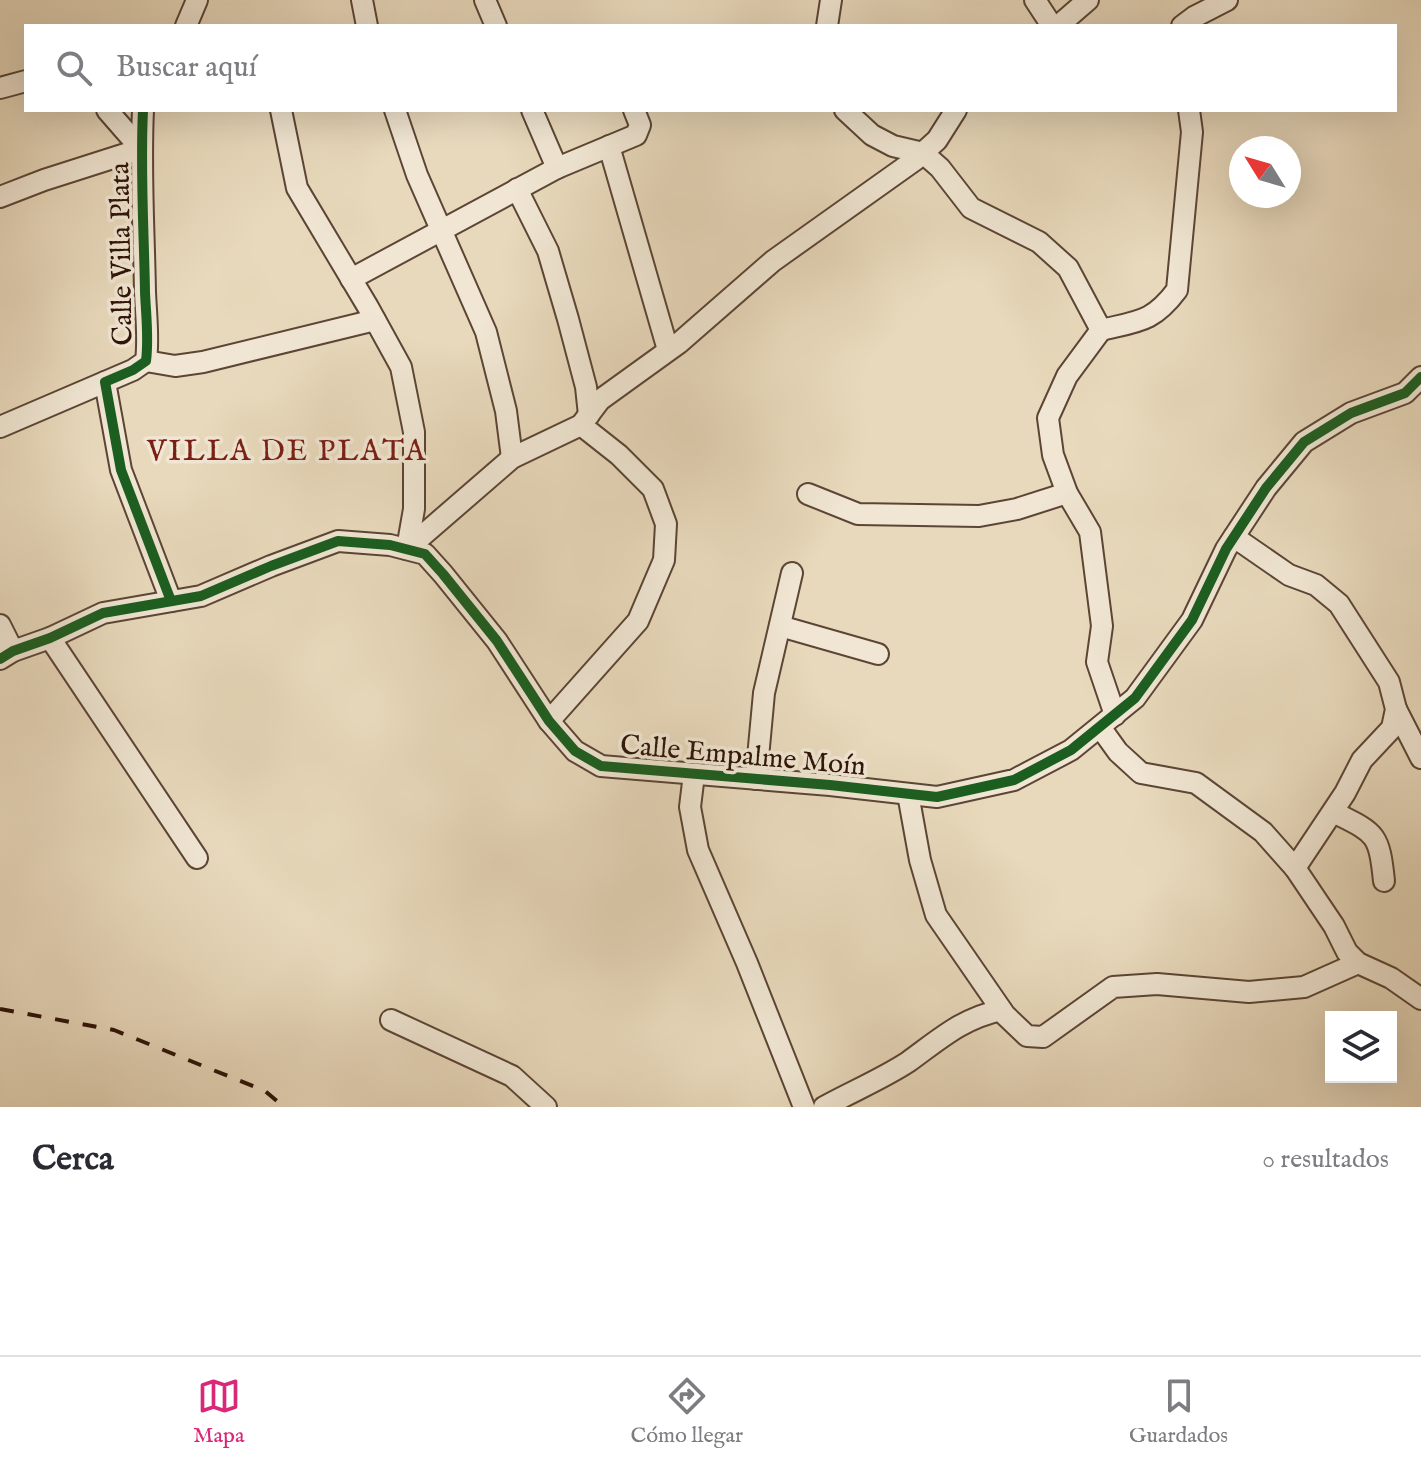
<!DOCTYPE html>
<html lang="es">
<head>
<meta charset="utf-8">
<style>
  :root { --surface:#fff; --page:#f2f2f3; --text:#2b2b33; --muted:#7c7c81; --line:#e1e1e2; --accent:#db2777 }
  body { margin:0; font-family:"IM FELL English",serif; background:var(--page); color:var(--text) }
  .controls { position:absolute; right:24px; bottom:24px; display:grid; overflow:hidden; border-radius:0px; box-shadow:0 8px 32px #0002 }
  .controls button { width:72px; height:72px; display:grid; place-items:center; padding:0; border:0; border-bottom:2px solid var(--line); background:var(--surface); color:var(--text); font:40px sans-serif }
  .compass { position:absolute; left:1229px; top:136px; width:72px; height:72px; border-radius:50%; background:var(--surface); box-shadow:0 8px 32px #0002; rotate:307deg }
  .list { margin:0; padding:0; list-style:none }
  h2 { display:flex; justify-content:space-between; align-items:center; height:104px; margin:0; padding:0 32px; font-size:34px }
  h2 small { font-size:26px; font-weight:400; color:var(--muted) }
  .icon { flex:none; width:44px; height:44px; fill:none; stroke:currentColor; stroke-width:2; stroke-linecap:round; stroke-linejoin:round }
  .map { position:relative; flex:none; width:1421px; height:1107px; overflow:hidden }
  .search { position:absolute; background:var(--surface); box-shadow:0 8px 32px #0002; left:24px; right:24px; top:24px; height:88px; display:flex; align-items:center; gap:20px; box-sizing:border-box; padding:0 28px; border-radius:0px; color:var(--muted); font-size:30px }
  .sheet { height:248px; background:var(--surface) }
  nav { display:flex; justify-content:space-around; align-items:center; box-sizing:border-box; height:112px; border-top:2px solid var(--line); background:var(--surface); font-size:22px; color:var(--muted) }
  nav a { display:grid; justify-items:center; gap:4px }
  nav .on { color:var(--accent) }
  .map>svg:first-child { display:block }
</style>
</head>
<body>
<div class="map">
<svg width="1421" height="1107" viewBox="0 0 1421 1107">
  <rect width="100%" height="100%" fill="#e8d9bc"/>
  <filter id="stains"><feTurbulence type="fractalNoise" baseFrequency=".0025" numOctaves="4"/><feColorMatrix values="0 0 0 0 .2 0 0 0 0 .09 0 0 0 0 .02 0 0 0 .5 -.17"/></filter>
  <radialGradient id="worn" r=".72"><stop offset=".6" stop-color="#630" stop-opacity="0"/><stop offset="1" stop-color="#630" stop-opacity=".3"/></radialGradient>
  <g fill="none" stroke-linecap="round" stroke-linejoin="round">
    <g stroke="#5c4535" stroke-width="24">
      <g id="minor">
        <polyline points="362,0 367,26"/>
        <polyline points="485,0 496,26"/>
        <polyline points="1035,0 1052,26"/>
        <polyline points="186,26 197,0"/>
        <polyline points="827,26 831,0"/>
        <polyline points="1058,26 1088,0"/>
        <polyline points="1182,26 1194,17 1227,0"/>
        <polyline points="0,88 26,81"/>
        <path d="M 143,110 C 140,171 144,232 145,292 C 146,316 149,338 146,361 L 133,370 L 105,382 L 121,470 L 171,601"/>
        <polyline points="281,110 297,188 368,307 401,367 414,432 414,509 407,549"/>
        <polyline points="395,110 417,175 486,332 506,411 512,458"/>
        <polyline points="532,110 557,168"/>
        <polyline points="845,110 872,135 893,146 923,153 940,168 971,208 1039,242 1068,268 1101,330 1067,376 1048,418 1053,455 1067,493 1090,532 1102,626 1097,662 1115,715"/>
        <polyline points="609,146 668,350"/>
        <polyline points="517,189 548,251 568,319 586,387 589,415"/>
        <polyline points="0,197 44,180 141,149 107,110"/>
        <polyline points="351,279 557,168 636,135 640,125 634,110"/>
        <path d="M 1101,330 C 1139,321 1153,322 1177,290 L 1192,132 L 1189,110"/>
        <polyline points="146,361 175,366 203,362 375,320"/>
        <polyline points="0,427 105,382"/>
        <polyline points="808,494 858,514 979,516 1017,509 1067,493"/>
        <polyline points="1234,537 1289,575 1316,585 1339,604 1389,682 1396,709 1392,728 1362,760 1345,793 1295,868"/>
        <polyline points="407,549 512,458 581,425 600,400 679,343 773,261 915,160 937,140 956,110"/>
        <polyline points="0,625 13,651"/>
        <polyline points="780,626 878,654"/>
        <polyline points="50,638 197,858"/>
        <polyline points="0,659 13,651 50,638 103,613 201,596 271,566 338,541 390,545 425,554 443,574 497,641 549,721 575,751 601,766 830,785 937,797 1014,780 1071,750 1135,698 1192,620 1226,549 1266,488 1304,442 1351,413 1405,393 1421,377"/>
        <polyline points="1396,709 1421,758"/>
        <polyline points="549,721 638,621 664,560 666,524 653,489 619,455 581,425"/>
        <polyline points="1100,727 1118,752 1141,773 1196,783 1263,832 1295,868 1334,926 1347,952 1358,963 1391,978 1421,999"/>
        <polyline points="694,774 690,807 698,850 747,963 804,1107"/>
        <polyline points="756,779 764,693 792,573"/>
        <polyline points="908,794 920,860 936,915 1005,1015 1027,1036 1043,1037 1113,987 1157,984 1249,992 1304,987 1358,963"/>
        <path d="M 1333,812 C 1375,833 1379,832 1384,881"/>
        <polyline points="391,1020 512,1076 546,1107"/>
        <path d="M 824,1107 C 851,1092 882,1079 908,1062 C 940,1039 961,1019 1001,1010"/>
      </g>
    </g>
    <use href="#minor" stroke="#f0e6d3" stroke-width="20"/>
    <polyline stroke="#2e1408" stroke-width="4" stroke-dasharray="14 14" stroke-linecap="butt" points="0,1009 114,1030 265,1091 284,1107"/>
    <g stroke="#f0e6d3" stroke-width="15">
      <g id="cycleway">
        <path d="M 143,110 C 140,171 144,232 145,292 C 146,316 149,338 146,361 L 133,370 L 105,382 L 121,470 L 171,601"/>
        <polyline points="0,659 13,651 50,638 103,613 201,596 271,566 338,541 390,545 425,554 443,574 497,641 549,721 575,751 601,766 830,785 937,797 1014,780 1071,750 1135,698 1192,620 1226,549 1266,488 1304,442 1351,413 1405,393 1421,377"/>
      </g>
    </g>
    <use href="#cycleway" stroke="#1b5e20" stroke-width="10"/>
  </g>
  <g text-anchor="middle" stroke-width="7" stroke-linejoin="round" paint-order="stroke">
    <g font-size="28" fill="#2e1408" stroke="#f0e6d3">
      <text transform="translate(120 254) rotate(-91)" y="10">Calle Villa Plata</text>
      <text transform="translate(743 754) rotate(5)" y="10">Calle Empalme Moín</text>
    </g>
    <g font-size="30" letter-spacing="2" fill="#7a1f14" stroke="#f0e6d3">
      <text x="287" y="460">VILLA DE PLATA</text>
    </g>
  </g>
  <rect width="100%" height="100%" filter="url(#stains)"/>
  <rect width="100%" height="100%" fill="url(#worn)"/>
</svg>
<div class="controls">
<button><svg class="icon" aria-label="layers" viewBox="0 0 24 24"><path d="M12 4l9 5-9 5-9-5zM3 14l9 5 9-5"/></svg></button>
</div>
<svg class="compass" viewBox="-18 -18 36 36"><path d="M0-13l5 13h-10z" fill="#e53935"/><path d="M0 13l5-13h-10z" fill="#7c7c81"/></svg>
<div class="search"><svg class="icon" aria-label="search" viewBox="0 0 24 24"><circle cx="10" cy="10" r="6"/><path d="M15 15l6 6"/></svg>Buscar aquí</div>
</div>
<section class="sheet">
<h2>Cerca<small>0 resultados</small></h2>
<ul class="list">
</ul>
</section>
<nav>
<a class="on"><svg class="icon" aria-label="map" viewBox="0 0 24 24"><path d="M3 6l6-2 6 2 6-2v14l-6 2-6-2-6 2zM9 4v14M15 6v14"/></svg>Mapa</a>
<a><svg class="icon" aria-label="directions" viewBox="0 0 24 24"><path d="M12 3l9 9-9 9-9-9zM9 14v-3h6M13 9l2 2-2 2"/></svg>Cómo llegar</a>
<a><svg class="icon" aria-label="saved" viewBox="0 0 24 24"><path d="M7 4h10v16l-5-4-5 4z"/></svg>Guardados</a>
</nav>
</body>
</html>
